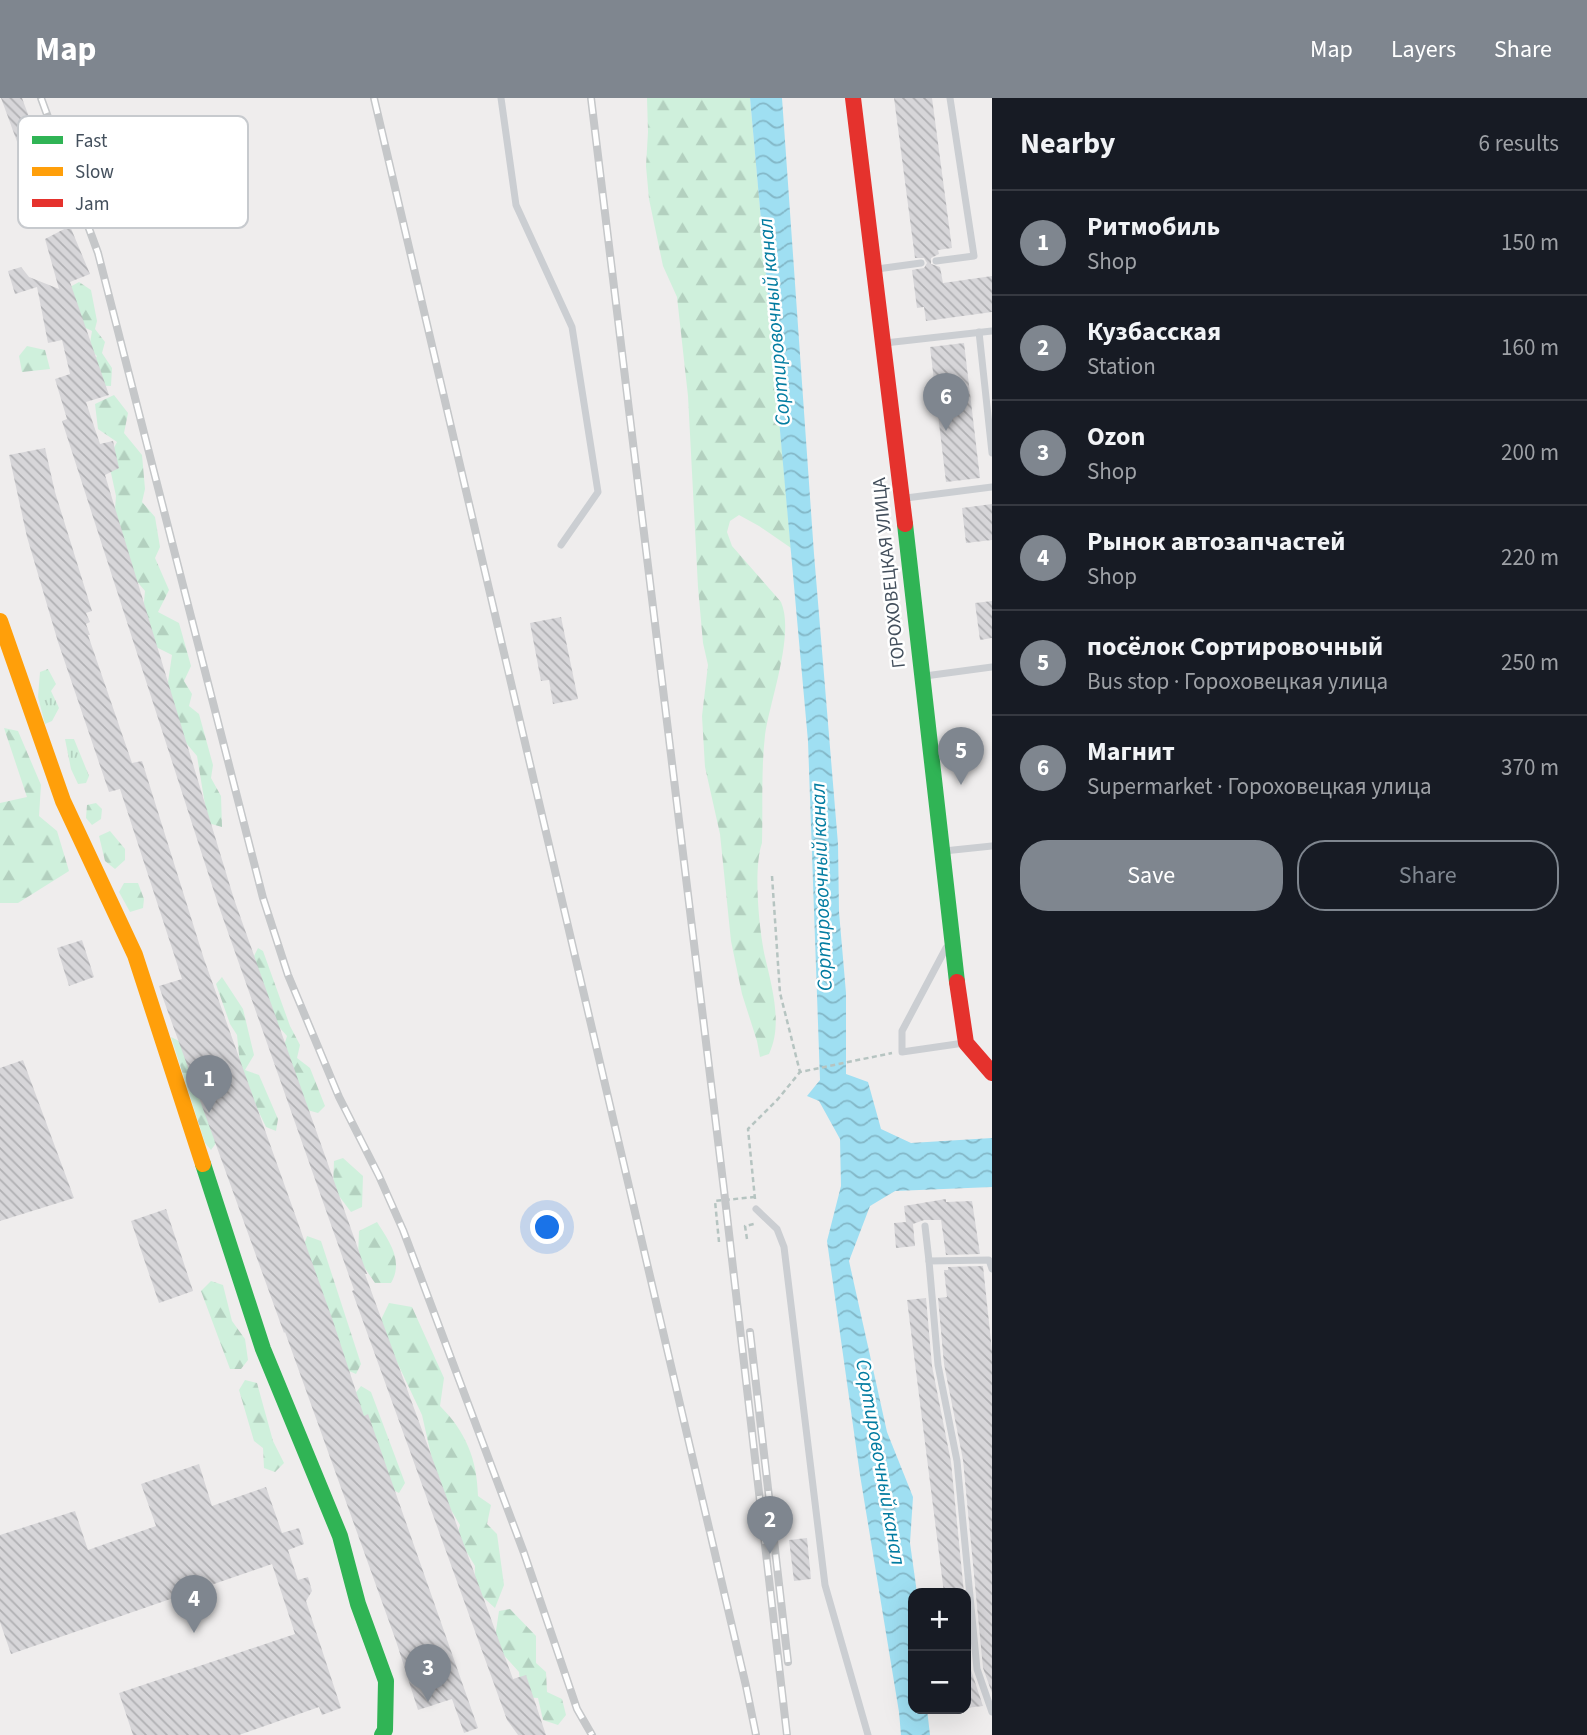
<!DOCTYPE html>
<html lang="en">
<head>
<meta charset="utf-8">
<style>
  :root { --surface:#171b24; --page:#20242c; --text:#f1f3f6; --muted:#9ea1a6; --line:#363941; --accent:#7f868f }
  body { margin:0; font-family:"Source Sans 3",sans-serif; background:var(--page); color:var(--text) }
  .controls { position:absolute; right:21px; bottom:21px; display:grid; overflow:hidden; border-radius:14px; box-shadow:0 7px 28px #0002 }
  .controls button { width:63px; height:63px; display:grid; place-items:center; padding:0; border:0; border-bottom:2px solid var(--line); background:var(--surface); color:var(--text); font:35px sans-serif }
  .you { position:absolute; left:548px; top:1130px; width:24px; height:24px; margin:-18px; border:5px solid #fff; border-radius:50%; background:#1a73e8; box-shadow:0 0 0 10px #1a73e833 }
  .badge { display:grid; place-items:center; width:46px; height:46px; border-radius:50%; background:var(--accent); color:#fff; font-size:23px; font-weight:700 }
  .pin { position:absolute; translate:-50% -58px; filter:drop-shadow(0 2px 4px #0008) }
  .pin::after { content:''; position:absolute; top:37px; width:24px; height:21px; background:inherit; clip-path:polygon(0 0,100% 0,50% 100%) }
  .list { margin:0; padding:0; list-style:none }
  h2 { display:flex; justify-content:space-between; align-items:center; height:91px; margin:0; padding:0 28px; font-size:30px }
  h2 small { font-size:23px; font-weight:400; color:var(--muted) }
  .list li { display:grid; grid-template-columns:46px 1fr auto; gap:21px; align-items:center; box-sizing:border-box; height:105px; padding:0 28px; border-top:2px solid var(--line) }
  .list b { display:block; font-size:26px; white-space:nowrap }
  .list p { margin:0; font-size:23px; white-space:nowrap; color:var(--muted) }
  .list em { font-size:23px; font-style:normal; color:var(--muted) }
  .actions { display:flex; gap:14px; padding:21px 28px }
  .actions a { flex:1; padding:16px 0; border:2px solid var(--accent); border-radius:28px; text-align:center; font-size:24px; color:var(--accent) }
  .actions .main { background:var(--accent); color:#fff }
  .map { position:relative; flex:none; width:992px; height:1637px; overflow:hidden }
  header { display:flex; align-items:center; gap:42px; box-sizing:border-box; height:98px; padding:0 35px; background:var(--accent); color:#fff }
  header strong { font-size:33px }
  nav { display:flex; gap:38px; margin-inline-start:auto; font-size:24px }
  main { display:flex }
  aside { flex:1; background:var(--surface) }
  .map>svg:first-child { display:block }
</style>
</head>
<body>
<header>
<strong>Map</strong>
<nav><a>Map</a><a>Layers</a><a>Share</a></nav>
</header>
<main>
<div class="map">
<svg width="992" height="1637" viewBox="0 0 992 1637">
  <defs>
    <pattern id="grass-tufts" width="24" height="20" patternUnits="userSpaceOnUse" patternTransform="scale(1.75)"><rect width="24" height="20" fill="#cff0dc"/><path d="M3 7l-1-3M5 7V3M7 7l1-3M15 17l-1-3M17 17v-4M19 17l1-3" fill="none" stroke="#b3d0bf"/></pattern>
    <pattern id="forest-firs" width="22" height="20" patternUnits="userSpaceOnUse" patternTransform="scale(1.75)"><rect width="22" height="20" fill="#cff0dc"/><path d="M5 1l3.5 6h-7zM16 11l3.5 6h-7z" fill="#b3d0bf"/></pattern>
    <pattern id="water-waves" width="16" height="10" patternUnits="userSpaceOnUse" patternTransform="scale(1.75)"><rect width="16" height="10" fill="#9fdff2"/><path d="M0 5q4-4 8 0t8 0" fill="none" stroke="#83b7c7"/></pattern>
    <pattern id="building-back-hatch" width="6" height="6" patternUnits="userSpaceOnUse" patternTransform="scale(1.75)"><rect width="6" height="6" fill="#d7d6d9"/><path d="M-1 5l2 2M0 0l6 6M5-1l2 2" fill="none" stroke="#b0b0b3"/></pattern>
  </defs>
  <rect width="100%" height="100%" fill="#efeded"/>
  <g fill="url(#grass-tufts)">
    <polygon points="48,571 56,586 51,593 59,610 52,623 45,626 38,599 40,574"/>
    <polygon points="65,641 74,641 89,678 86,685 78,686 71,671"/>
  </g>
  <g fill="url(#forest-firs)">
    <path d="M 647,0 L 750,0 L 791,450 L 759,428 L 739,417 L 730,423 L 727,434 L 732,448 L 781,504 C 795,536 770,602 765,637 C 761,672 763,709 762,745 C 753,770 759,832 765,859 C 772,889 783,927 769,956 L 760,959 L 757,943 L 742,896 L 731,843 L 720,736 L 705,669 L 702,618 L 708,567 L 703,545 L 698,489 L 688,298 L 677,199 L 663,168 L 649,101 L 646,68 L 648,34 Z"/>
    <polygon points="79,184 91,192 97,223 95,231 105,244 102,255 112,270 111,288 88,287 85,275 97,258 89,251 92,233 75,225 70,189"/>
    <polygon points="27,248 45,252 50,271 22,274 19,258"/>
    <polygon points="114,297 128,315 124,335 142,357 145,391 142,404 155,419 160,449 155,460 169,492 158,514 179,525 191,568 184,583 192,596 189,608 199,616 213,667 211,680 221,698 222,729 208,725 197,658 181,639 167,591 172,557 152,547 142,524 145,493 130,475 114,425 116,398 108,361 117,344 98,331 95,306"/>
    <polygon points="4,630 18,633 41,687 39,718 57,733 69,773 18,805 0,805 0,705 27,699"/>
    <polygon points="96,705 102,711 101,721 92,727 86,720 87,707"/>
    <polygon points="110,733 125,751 125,762 115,771 105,763 99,738"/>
    <polygon points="124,785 138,785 144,801 143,810 130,814 119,794"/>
    <polygon points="258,850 263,853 290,928 300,947 297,960 310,970 325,1008 318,1015 300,1010 283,951 287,938 269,918 251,864"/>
    <polygon points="222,879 243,911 254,957 245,972 259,977 278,1021 276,1033 266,1029 241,977 237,937 230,926 216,886"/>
    <polygon points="171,939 187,947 219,1041 211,1052 205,1045"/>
    <polygon points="343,1060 363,1078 362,1109 351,1114 333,1090 334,1063"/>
    <path d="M 377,1124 C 389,1143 404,1163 391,1185 L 375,1185 L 358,1160 L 359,1133 Z"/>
    <polygon points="307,1138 321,1143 361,1266 356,1276 347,1272 303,1150"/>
    <polygon points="211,1183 223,1187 232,1223 245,1241 248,1262 241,1271 230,1271 201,1193"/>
    <path d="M 389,1205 L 412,1209 L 444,1280 L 440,1308 C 466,1334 477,1361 478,1398 L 491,1407 L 487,1426 L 497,1436 L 504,1487 L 495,1510 L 474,1491 L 475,1468 L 457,1438 L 460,1427 L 439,1392 L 422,1317 L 379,1226 Z"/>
    <polygon points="245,1282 257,1285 273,1343 284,1365 275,1374 264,1370 263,1350 254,1343 239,1292"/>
    <polygon points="361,1288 371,1294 405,1385 399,1395 391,1391 354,1297"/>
    <polygon points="510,1511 536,1538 536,1565 546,1574 547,1594 562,1601 566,1617 558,1627 543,1622 538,1600 522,1599 519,1574 494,1546 499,1513"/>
  </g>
  <polygon fill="url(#water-waves)" points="750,0 782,0 814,456 838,746 839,814 846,895 846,976 868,984 881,1031 911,1045 992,1040 992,1089 895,1093 870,1108 849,1163 887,1334 913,1399 910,1445 917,1495 913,1495 913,1611 927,1611 930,1637 901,1637 899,1614 860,1377 827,1143 841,1088 840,1041 819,1003 807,998 820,982 808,643"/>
  <g fill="url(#building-back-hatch)">
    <polygon points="1,0 22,0 60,103 41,109"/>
    <polygon points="894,0 932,0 952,150 938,152 939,156 931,160 931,166 940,169 943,185 992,178 992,214 926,223 924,209 917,210 912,172 924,170 927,165 924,160 915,160"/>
    <polygon points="70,128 90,176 70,184 109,297 86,304 100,346 113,343 119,370 105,377 234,801 367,1176 365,1176 513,1581 526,1577 546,1637 518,1637 507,1622 352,1193 354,1192 218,806 62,323 67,321 55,281 70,276 62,242 48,245 37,189 15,196 8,173 21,169 29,179 59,191 45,141"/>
    <polygon points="964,245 980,380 946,384 930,249"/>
    <polygon points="45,350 55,394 92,513 86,515 90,524 86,526 90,537 88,537 132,665 142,663 204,861 333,1223 364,1318 368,1316 478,1630 464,1635 452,1601 418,1612 396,1543 285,1234 284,1235 164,903 159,888 182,881 120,691 109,694 58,544 27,439 9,357"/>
    <polygon points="992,406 992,442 966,445 962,410"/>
    <polygon points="992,503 992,540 980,542 975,505"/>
    <polygon points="561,519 578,601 553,606 549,582 541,583 530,525"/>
    <polygon points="82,842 94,879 69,888 57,850"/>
    <polygon points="23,962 74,1100 0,1123 0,970"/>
    <polygon points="946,1101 946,1104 972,1103 980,1156 946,1157 941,1122 924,1122 913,1126 915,1148 896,1150 894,1125 906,1124 904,1108"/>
    <polygon points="166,1111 193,1193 159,1205 131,1123"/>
    <polygon points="983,1168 992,1253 992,1595 983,1570 963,1362 944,1266 938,1200 947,1199 944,1172 948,1172 948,1169"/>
    <polygon points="926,1200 932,1268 951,1364 964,1495 944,1495 907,1202"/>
    <polygon points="199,1366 212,1408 266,1389 282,1435 299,1430 304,1446 288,1452 298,1482 308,1479 312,1493 306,1503 341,1610 322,1617 319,1609 239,1637 133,1637 119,1595 295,1536 272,1466 11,1556 0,1524 0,1437 75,1413 88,1452 156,1428 141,1386"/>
    <polygon points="807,1440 811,1481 794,1483 789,1442"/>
    <polygon points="966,1518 971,1572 983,1608 966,1610"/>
  </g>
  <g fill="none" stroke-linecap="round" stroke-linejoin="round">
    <g stroke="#b6c4c1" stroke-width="2.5" stroke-dasharray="5 3.5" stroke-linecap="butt">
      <polyline points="772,778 780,895 800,974"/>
      <polyline points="755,1101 748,1031 778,1001 800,974 892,955"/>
      <polyline points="747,1141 745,1128 754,1126"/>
      <polyline points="719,1144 715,1103 754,1099"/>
    </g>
    <g stroke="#cbced2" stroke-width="7">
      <polyline points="501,0 516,107 572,229 598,394 561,447"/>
      <polyline points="936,163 974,158 950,0"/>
      <polyline points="877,171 921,165"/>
      <polyline points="979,234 992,355"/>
      <polyline points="885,245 992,233"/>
      <polyline points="906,400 992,389"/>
      <polyline points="925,578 992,569"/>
      <polyline points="944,753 992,748"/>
      <polyline points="946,850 902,933 902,954 964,945"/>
      <polyline points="756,1111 777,1131 784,1149 825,1487 868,1637"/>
      <polyline points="925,1128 929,1163"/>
      <polyline points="992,1171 989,1162 929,1163 938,1267 957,1363 977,1571 992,1614"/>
    </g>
    <g stroke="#30b455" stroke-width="16">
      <polyline points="905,426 957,884"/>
      <polyline points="203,1066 263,1251 340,1438 358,1506 386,1583 385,1632 382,1637"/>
    </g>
    <polyline stroke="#ff9f0a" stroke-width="16" points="0,523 63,703 135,857 203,1066"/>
    <g stroke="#e5322d" stroke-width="16">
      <polyline points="853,0 905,426"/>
      <polyline points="957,884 966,945 992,975"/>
    </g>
    <g stroke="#c5c7c9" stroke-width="8">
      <g id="rail">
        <polyline points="41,0 98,155 263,800 288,877 339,999 379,1078 403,1132 524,1455 577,1611 592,1637"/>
        <polyline points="374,0 746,1588 756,1637"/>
        <polyline points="591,0 724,1092 787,1637"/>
        <polyline points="750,1234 788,1564"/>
      </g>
    </g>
    <use href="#rail" stroke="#fff" stroke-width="5" stroke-dasharray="16" stroke-linecap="butt"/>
  </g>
  <g text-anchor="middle" stroke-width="5" stroke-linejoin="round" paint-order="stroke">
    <g font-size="19" fill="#434f5c" stroke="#fff">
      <text transform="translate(888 475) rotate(-96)" y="7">ГОРОХОВЕЦКАЯ УЛИЦА</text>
    </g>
    <g font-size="21" font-style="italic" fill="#027ca1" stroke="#fff">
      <text transform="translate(774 224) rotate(-95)" y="7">Сортировочный канал</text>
      <text transform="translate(821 789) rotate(-92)" y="7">Сортировочный канал</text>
      <text transform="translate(881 1364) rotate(80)" y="7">Сортировочный канал</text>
    </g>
  </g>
  <rect x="18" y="18" width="230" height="112" rx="10" fill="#fff" stroke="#c7cace" stroke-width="2"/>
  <rect x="32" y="38" width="31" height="8" fill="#30b455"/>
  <rect x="32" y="69" width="31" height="9" fill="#ff9f0a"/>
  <rect x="32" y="101" width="31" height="8" fill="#e5322d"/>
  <g font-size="19" fill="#434f5c">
    <text x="75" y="49">Fast</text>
    <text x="75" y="80">Slow</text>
    <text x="75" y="112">Jam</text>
  </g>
</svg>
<div class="controls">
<button>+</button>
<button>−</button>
</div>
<div class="you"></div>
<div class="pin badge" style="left:209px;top:1015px">1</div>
<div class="pin badge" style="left:770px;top:1456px">2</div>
<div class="pin badge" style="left:428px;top:1604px">3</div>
<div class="pin badge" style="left:194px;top:1535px">4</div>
<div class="pin badge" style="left:961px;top:687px">5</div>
<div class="pin badge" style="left:946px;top:333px">6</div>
</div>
<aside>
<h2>Nearby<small>6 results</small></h2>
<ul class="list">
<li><span class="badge">1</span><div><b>Ритмобиль</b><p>Shop</p></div><em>150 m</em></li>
<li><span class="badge">2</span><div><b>Кузбасская</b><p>Station</p></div><em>160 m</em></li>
<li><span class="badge">3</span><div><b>Ozon</b><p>Shop</p></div><em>200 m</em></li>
<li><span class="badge">4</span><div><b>Рынок автозапчастей</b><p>Shop</p></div><em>220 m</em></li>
<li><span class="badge">5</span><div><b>посёлок Сортировочный</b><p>Bus stop · Гороховецкая улица</p></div><em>250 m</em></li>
<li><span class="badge">6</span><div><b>Магнит</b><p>Supermarket · Гороховецкая улица</p></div><em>370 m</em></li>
</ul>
<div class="actions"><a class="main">Save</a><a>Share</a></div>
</aside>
</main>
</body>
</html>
